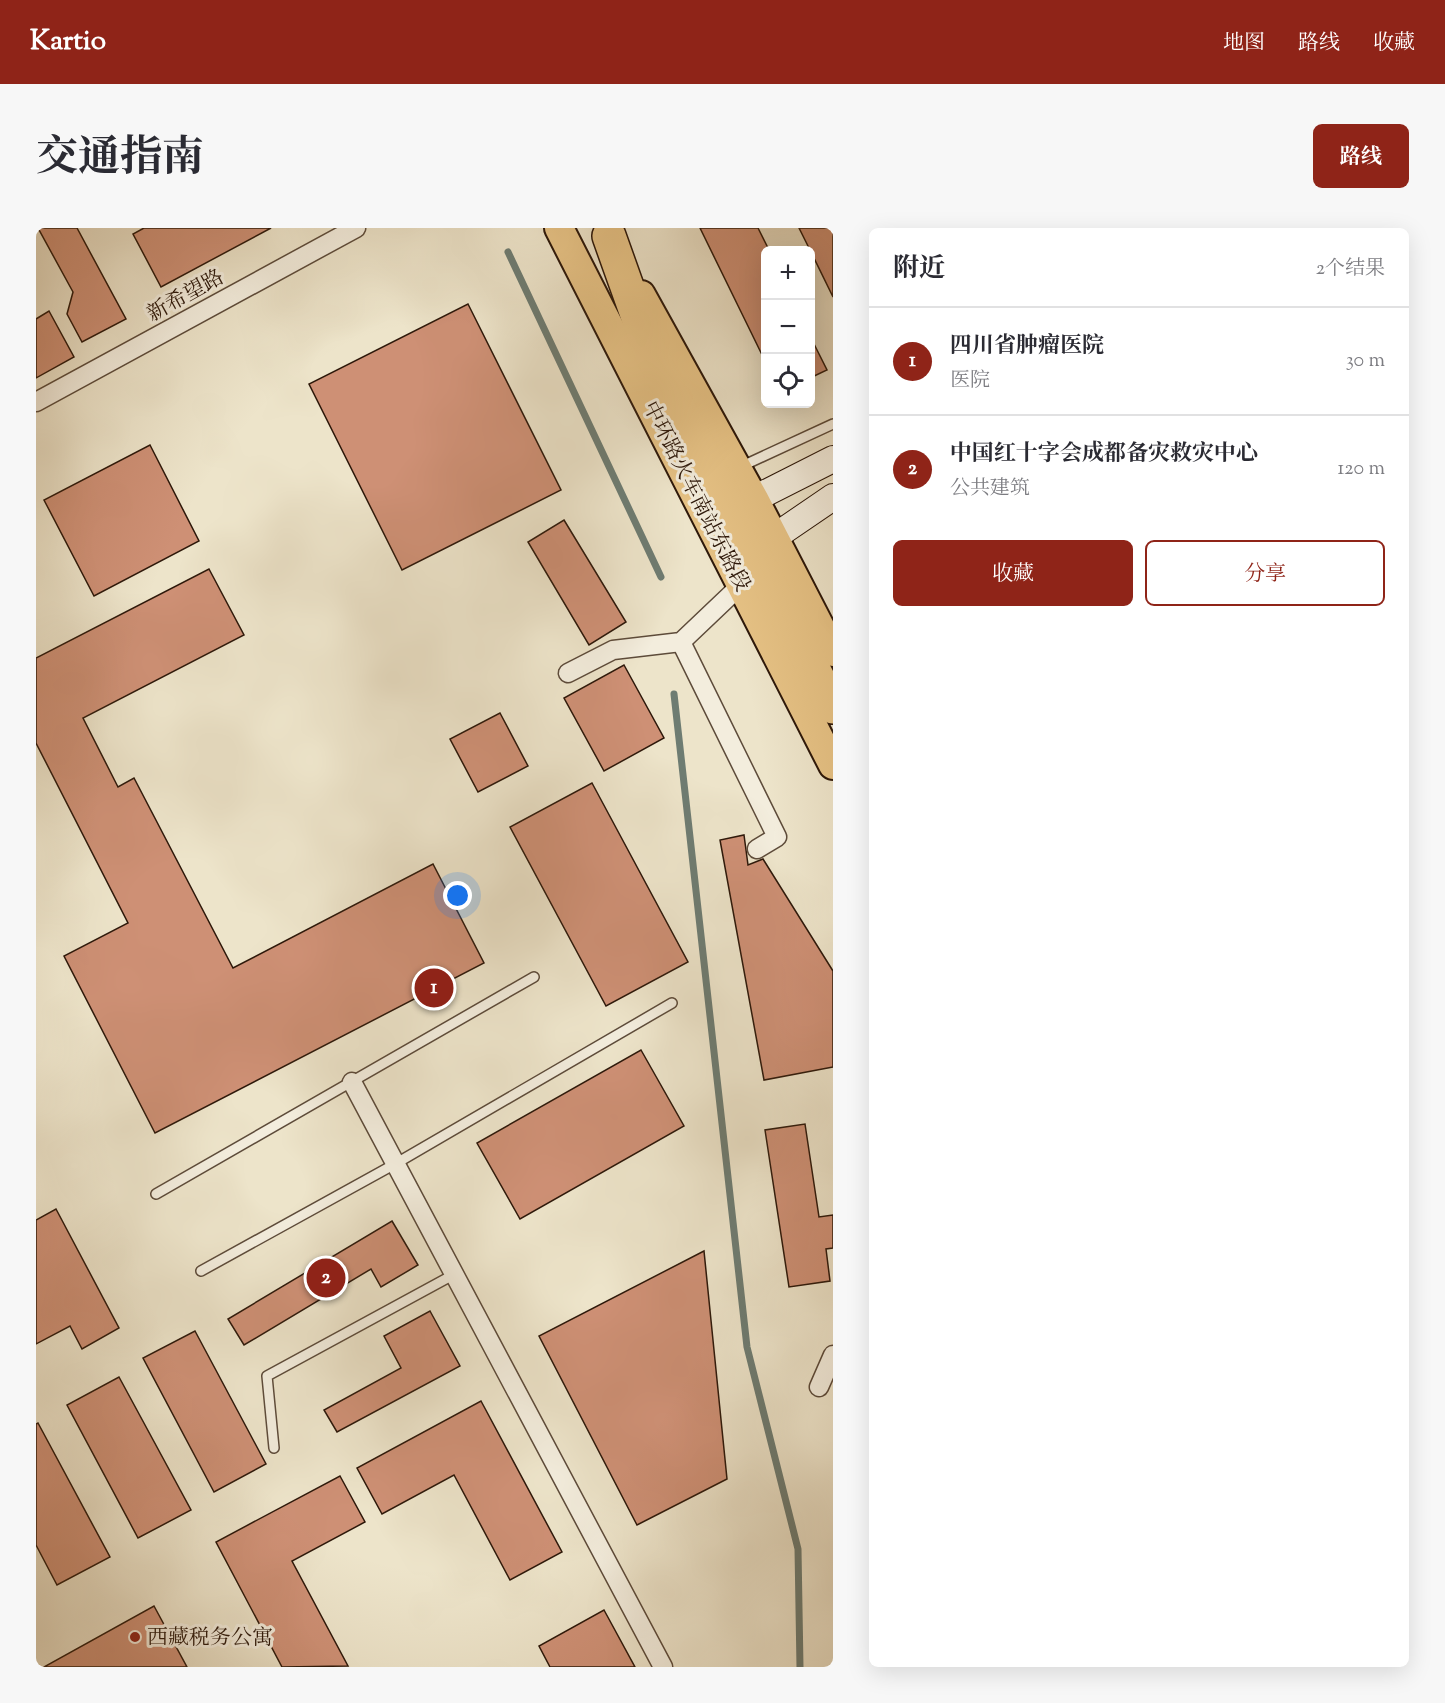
<!DOCTYPE html>
<html lang="zh">
<head>
<meta charset="utf-8">
<style>
  :root { --surface:#fff; --page:#f7f7f7; --text:#2b2b33; --muted:#7c7c81; --line:#e1e1e2; --accent:#8f2418 }
  body { margin:0; font-family:"Sorts Mill Goudy","Noto Serif SC",serif; background:var(--page); color:var(--text) }
  .controls { position:absolute; right:18px; top:18px; display:grid; overflow:hidden; border-radius:9px; box-shadow:0 6px 24px #0002 }
  .controls button { width:54px; height:54px; display:grid; place-items:center; padding:0; border:0; border-bottom:2px solid var(--line); background:var(--surface); color:var(--text); font:30px sans-serif }
  .you { position:absolute; left:422px; top:668px; width:21px; height:21px; margin:-15px; border:4px solid #fff; border-radius:50%; background:#1a73e8; box-shadow:0 0 0 9px #1a73e833 }
  .badge { display:grid; place-items:center; width:39px; height:39px; border-radius:50%; background:var(--accent); color:#fff; font-size:20px; font-weight:700 }
  .pin { position:absolute; translate:-50% -50%; border:3px solid #fff; box-shadow:0 2px 6px #0006 }
  .list { margin:0; padding:0; list-style:none }
  h2 { display:flex; justify-content:space-between; align-items:center; height:78px; margin:0; padding:0 24px; font-size:26px }
  h2 small { font-size:20px; font-weight:400; color:var(--muted) }
  .list li { display:grid; grid-template-columns:39px 1fr auto; gap:18px; align-items:center; box-sizing:border-box; height:108px; padding:0 24px; border-top:2px solid var(--line) }
  .list b { display:block; font-size:22px; white-space:nowrap }
  .list p { margin:0; font-size:20px; white-space:nowrap; color:var(--muted) }
  .list em { font-size:20px; font-style:normal; color:var(--muted) }
  .actions { display:flex; gap:12px; padding:18px 24px }
  .actions a { flex:1; padding:14px 0; border:2px solid var(--accent); border-radius:9px; text-align:center; font-size:21px; color:var(--accent) }
  .actions .main { background:var(--accent); color:#fff }
  .icon { flex:none; width:33px; height:33px; fill:none; stroke:currentColor; stroke-width:2; stroke-linecap:round; stroke-linejoin:round }
  .map { position:relative; flex:none; width:797px; height:1439px; overflow:hidden; border-radius:9px }
  header { display:flex; align-items:center; gap:36px; box-sizing:border-box; height:84px; padding:0 30px; background:var(--accent); color:#fff }
  header strong { font-size:28px }
  nav { display:flex; gap:33px; margin-inline-start:auto; font-size:21px }
  .intro { display:flex; align-items:center; justify-content:space-between; box-sizing:border-box; height:144px; padding:0 36px }
  h1 { margin:0; font-size:42px }
  .button { padding:15px 27px; border-radius:9px; background:var(--accent); color:#fff; font-size:21px; font-weight:700 }
  main { display:flex; gap:36px; padding:0 36px }
  aside { flex:1; background:var(--surface); border-radius:9px; box-shadow:0 6px 24px #0002 }
  .map>svg:first-child { display:block }
</style>
</head>
<body>
<header>
<strong>Kartio</strong>
<nav><a>地图</a><a>路线</a><a>收藏</a></nav>
</header>
<div class="intro"><h1>交通指南</h1><a class="button">路线</a></div>
<main>
<div class="map">
<svg width="797" height="1439" viewBox="0 0 797 1439">
  <rect width="100%" height="100%" fill="#ede4ca"/>
  <filter id="stains"><feTurbulence type="fractalNoise" baseFrequency=".00333" numOctaves="4"/><feColorMatrix values="0 0 0 0 .2 0 0 0 0 .09 0 0 0 0 .02 0 0 0 .5 -.17"/></filter>
  <radialGradient id="worn" r=".72"><stop offset=".6" stop-color="#630" stop-opacity="0"/><stop offset="1" stop-color="#630" stop-opacity=".3"/></radialGradient>
  <g fill="none" stroke-linecap="round" stroke-linejoin="round">
    <g stroke="#6e7c72" stroke-width="7">
      <polyline points="472,24 625,349"/>
      <polyline points="638,466 711,1119 762,1321 764,1439"/>
    </g>
  </g>
  <g fill="#ce9075" stroke="#2d180a" stroke-width="1.5">
    <polygon points="2,0 41,0 90,91 46,114 31,86 37,64"/>
    <polygon points="108,0 235,0 125,59 97,6"/>
    <polygon points="664,0 722,0 733,22 730,22 730,135"/>
    <polygon points="763,0 797,0 797,69 774,22"/>
    <polygon points="432,76 525,262 366,342 273,156"/>
    <polygon points="13,83 38,129 0,150 0,91"/>
    <polygon points="774,108 791,142 774,150"/>
    <polygon points="114,217 163,313 58,368 8,272"/>
    <polygon points="528,292 590,394 553,417 492,314"/>
    <polygon points="173,341 208,407 47,490 82,559 98,550 197,740 397,636 448,735 119,905 28,728 92,695 0,515 0,430"/>
    <polygon points="588,437 628,510 568,543 528,470"/>
    <polygon points="464,485 492,538 442,564 414,511"/>
    <polygon points="556,555 652,734 570,778 474,599"/>
    <polygon points="708,607 712,637 727,631 797,743 797,839 728,852 684,612"/>
    <polygon points="605,822 648,898 484,991 441,915"/>
    <polygon points="769,896 783,989 797,987 797,1020 790,1021 794,1053 753,1059 729,902"/>
    <polygon points="20,981 83,1100 46,1121 34,1098 0,1116 0,992"/>
    <polygon points="356,993 382,1037 345,1059 335,1041 208,1117 192,1091"/>
    <polygon points="668,1023 691,1251 601,1297 503,1108"/>
    <polygon points="394,1083 424,1138 301,1204 288,1182 365,1140 348,1108"/>
    <polygon points="159,1103 230,1236 178,1264 107,1130"/>
    <polygon points="83,1149 155,1282 102,1310 31,1177"/>
    <polygon points="445,1173 526,1324 474,1352 418,1247 346,1286 321,1240"/>
    <polygon points="2,1195 74,1329 21,1357 0,1317 0,1196"/>
    <polygon points="304,1248 329,1294 256,1333 312,1438 246,1439 180,1314"/>
    <polygon points="118,1378 151,1439 8,1439"/>
    <polygon points="568,1382 599,1439 514,1439 503,1418"/>
  </g>
  <g fill="none" stroke-linecap="round" stroke-linejoin="round">
    <g stroke="#5d4b3a" stroke-width="12">
      <g id="lane">
        <polyline points="704,239 797,196"/>
        <polyline points="120,966 498,749"/>
        <polyline points="165,1043 359,936 636,775"/>
        <polyline points="238,1220 231,1148 417,1047"/>
      </g>
    </g>
    <g stroke="#5d4b3a" stroke-width="21">
      <g id="street">
        <polyline points="0,174 320,0"/>
        <polyline points="645,414 741,609 721,621"/>
        <polyline points="532,445 577,422 645,414 706,356"/>
        <polyline points="316,854 627,1439"/>
        <polyline points="783,1159 797,1127"/>
      </g>
    </g>
    <g stroke="#2d180a" stroke-width="28">
      <g id="secondary">
        <polyline points="718,271 797,231"/>
        <polyline points="737,310 797,269"/>
      </g>
    </g>
    <g stroke="#2d180a" stroke-width="32">
      <g id="primary">
        <polyline points="523,0 797,537"/>
        <polyline points="605,67 718,271 797,424"/>
      </g>
    </g>
    <g stroke="#2d180a" stroke-width="36">
      <polyline id="highway" points="573,8 615,126 797,479"/>
    </g>
    <use href="#lane" stroke="#f3eddd" stroke-width="9"/>
    <use href="#street" stroke="#f3eddd" stroke-width="18"/>
    <use href="#secondary" stroke="#f3eddd" stroke-width="26"/>
    <use href="#primary" stroke="#e6c285" stroke-width="28"/>
    <use href="#highway" stroke="#e6c285" stroke-width="33"/>
  </g>
  <circle fill="#8f2418" stroke="#f3eddd" stroke-width="2" cx="99" cy="1409" r="6"/>
  <g text-anchor="middle" stroke-width="6" stroke-linejoin="round" paint-order="stroke">
    <g font-size="21" fill="#2d180a" stroke="#f3eddd">
      <text transform="translate(149 67) rotate(-29)" y="7">新希望路</text>
      <text transform="translate(661 268) rotate(63)" y="7">中环路火车南站东路段</text>
    </g>
    <g font-size="21" fill="#2d180a" stroke="#f3eddd" text-anchor="start">
      <text x="111" y="1416">西藏税务公寓</text>
    </g>
  </g>
  <rect width="100%" height="100%" filter="url(#stains)"/>
  <rect width="100%" height="100%" fill="url(#worn)"/>
</svg>
<div class="controls">
<button>+</button>
<button>−</button>
<button><svg class="icon" aria-label="locate" viewBox="0 0 24 24"><circle cx="12" cy="12" r="6"/><path d="M12 2v4M12 18v4M2 12h4M18 12h4"/></svg></button>
</div>
<div class="you"></div>
<div class="pin badge" style="left:398px;top:760px">1</div>
<div class="pin badge" style="left:290px;top:1050px">2</div>
</div>
<aside>
<h2>附近<small>2个结果</small></h2>
<ul class="list">
<li><span class="badge">1</span><div><b>四川省肿瘤医院</b><p>医院</p></div><em>30 m</em></li>
<li><span class="badge">2</span><div><b>中国红十字会成都备灾救灾中心</b><p>公共建筑</p></div><em>120 m</em></li>
</ul>
<div class="actions"><a class="main">收藏</a><a>分享</a></div>
</aside>
</main>
</body>
</html>
